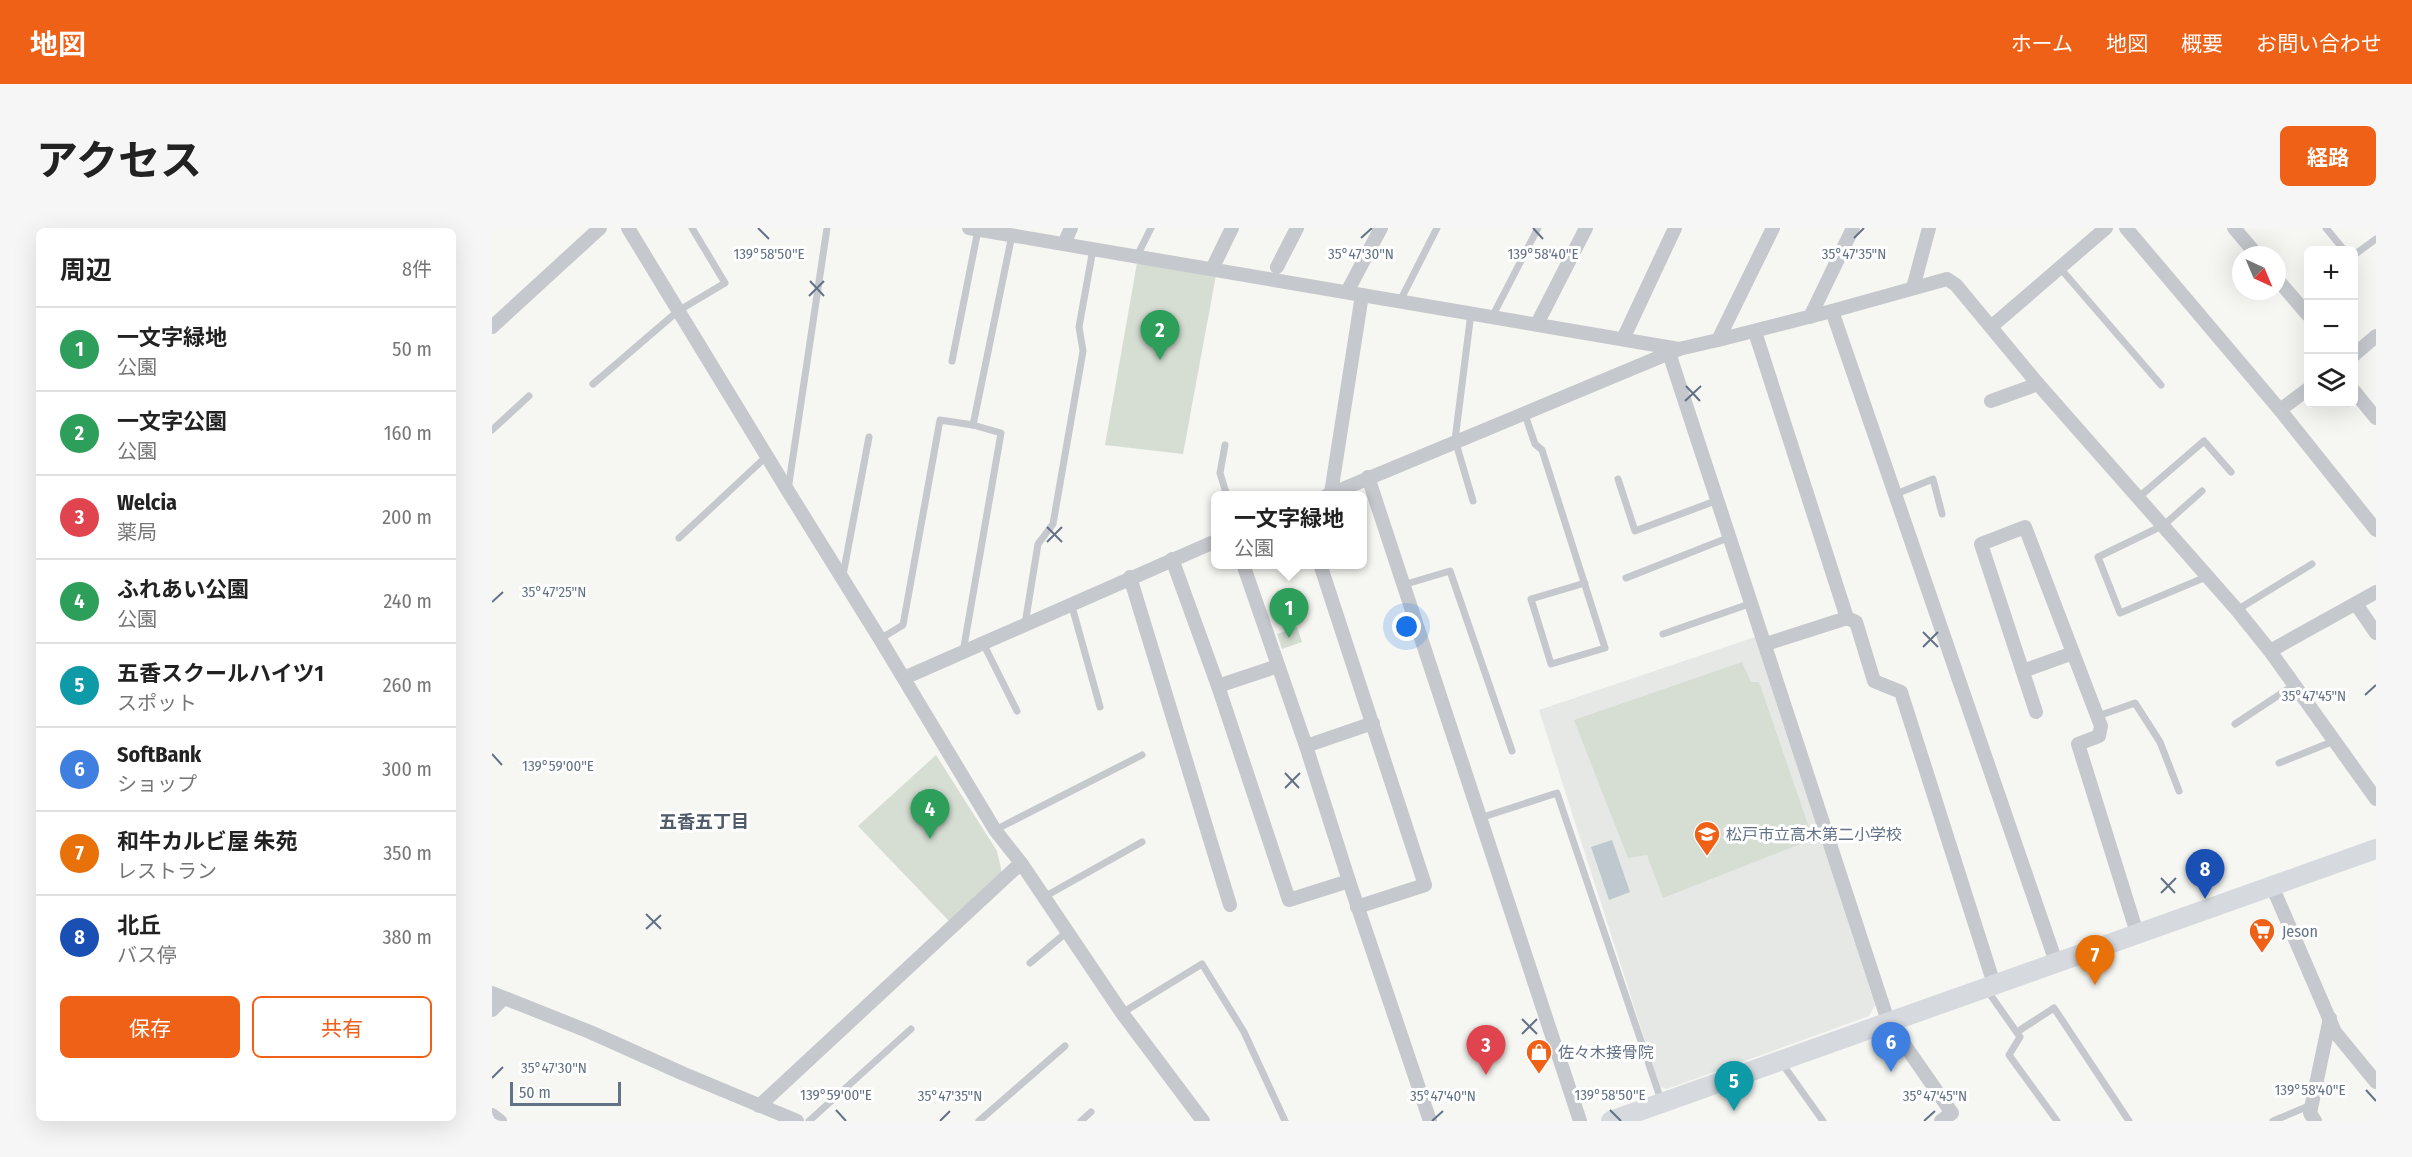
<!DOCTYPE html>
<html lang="ja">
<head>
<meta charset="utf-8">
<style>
  :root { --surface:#fff; --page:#f6f6f6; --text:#222; --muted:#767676; --line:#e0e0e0; --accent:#f06118 }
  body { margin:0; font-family:"Fira Sans Condensed","Noto Sans JP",sans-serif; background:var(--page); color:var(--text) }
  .controls { position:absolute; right:18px; top:18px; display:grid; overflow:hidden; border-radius:9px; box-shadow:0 6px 24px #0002 }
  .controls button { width:54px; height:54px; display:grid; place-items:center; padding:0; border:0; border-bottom:2px solid var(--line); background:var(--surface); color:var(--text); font:30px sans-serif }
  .compass { position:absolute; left:1740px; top:18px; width:54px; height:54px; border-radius:50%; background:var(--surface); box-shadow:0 6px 24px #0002; rotate:136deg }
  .scale { position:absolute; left:18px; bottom:15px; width:111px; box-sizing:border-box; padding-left:6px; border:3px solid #637286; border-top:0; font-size:16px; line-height:21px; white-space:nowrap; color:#637286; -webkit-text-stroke:4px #fff; paint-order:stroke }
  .you { position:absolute; left:915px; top:399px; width:21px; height:21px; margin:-15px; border:4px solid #fff; border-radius:50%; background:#1a73e8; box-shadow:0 0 0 9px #1a73e833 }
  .badge { display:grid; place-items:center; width:39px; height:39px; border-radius:50%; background:var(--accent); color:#fff; font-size:20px; font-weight:700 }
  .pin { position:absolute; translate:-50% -50px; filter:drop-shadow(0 2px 3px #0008) }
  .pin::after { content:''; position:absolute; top:32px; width:21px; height:18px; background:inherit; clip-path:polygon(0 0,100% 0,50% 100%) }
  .popup { position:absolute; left:719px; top:263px; width:156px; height:78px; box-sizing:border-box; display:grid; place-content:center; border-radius:9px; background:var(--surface); filter:drop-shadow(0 2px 4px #0005); font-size:20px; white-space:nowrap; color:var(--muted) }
  .popup b { font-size:22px; color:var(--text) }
  .popup::after { content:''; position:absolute; left:50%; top:100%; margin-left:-12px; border:12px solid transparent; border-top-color:var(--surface) }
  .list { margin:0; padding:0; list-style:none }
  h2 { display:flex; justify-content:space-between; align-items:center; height:78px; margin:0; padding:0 24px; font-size:26px }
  h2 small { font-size:20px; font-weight:400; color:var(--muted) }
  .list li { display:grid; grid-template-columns:39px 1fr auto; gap:18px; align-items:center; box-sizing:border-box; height:84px; padding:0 24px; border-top:2px solid var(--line) }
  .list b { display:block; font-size:22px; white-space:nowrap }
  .list p { margin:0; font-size:20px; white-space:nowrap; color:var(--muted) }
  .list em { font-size:20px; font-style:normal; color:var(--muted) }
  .actions { display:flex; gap:12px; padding:18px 24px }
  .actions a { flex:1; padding:14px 0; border:2px solid var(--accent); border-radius:9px; text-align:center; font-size:21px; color:var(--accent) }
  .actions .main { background:var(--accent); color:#fff }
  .icon { flex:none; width:33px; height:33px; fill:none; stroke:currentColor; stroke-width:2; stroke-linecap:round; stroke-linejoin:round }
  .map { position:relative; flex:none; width:1884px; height:893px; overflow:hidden; border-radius:9px }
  header { display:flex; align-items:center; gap:36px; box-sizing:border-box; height:84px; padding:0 30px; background:var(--accent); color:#fff }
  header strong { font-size:28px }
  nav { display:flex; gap:33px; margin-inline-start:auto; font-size:21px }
  .intro { display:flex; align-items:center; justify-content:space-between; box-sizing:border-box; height:144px; padding:0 36px }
  h1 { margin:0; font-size:42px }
  .button { padding:15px 27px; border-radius:9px; background:var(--accent); color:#fff; font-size:21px; font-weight:700 }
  main { display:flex; gap:36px; padding:0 36px }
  aside { flex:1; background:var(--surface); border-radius:9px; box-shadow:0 6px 24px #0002 }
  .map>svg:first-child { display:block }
</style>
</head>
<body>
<header>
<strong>地図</strong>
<nav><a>ホーム</a><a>地図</a><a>概要</a><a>お問い合わせ</a></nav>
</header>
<div class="intro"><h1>アクセス</h1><a class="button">経路</a></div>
<main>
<aside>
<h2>周辺<small>8件</small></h2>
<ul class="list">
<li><span class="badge" style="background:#2e9e5b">1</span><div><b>一文字緑地</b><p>公園</p></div><em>50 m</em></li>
<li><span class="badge" style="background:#2e9e5b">2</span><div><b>一文字公園</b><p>公園</p></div><em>160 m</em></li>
<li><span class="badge" style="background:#e0444e">3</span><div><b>Welcia</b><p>薬局</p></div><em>200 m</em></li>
<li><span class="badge" style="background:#2e9e5b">4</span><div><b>ふれあい公園</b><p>公園</p></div><em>240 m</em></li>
<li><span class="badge" style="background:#0f9aa8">5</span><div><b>五香スクールハイツ1</b><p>スポット</p></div><em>260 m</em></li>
<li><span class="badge" style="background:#3f7fe0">6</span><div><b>SoftBank</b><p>ショップ</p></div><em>300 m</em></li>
<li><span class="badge" style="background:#e8710a">7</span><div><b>和牛カルビ屋 朱苑</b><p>レストラン</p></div><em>350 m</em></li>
<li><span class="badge" style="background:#1a4fb4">8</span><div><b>北丘</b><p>バス停</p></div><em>380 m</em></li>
</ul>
<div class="actions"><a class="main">保存</a><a>共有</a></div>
</aside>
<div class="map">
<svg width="1884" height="893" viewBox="0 0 1884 893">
  <rect width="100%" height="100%" fill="#f6f6f2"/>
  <polygon fill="#e6e8e6" points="1266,408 1383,777 1377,788 1175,861 1168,859 1047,482"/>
  <g fill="#d6ded3">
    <polygon points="645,35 724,47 691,226 613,217"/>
    <polygon points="805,399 810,414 790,421 785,406"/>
    <polygon points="1250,434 1259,454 1267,454 1321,611 1171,670 1155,627 1136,630 1082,492"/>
    <polygon points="444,527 505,623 510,645 458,694 366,598"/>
  </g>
  <polygon fill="#bec8ce" points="1120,612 1138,664 1117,672 1099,619"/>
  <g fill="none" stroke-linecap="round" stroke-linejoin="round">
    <g stroke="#c5c8cc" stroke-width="7">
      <polyline points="1834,0 1852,22"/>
      <polyline points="1862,27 1884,11"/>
      <polyline points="645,28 659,0"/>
      <polyline points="1568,40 1669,157"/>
      <polyline points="908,73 945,0"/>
      <polyline points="979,85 963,212 981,273"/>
      <polyline points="1000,89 1046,0"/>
      <polyline points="460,133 486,2"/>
      <polyline points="101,156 186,83 233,55 200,0"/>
      <polyline points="1032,184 1043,216 1050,222 1113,420 1059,436 1039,371 1093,355"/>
      <polyline points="481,197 520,7"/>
      <polyline points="0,202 37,168"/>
      <polyline points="733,217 728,245 735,268"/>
      <polyline points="1126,251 1143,303 1226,272"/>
      <polyline points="296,262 335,0"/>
      <polyline points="1710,263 1672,297 1606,329 1628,385 1714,349"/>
      <polyline points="1404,266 1441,251 1450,286"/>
      <polyline points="1647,269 1712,213 1739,244"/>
      <polyline points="187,310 275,228"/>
      <polyline points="351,347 377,209"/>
      <polyline points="1134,350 1238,309"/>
      <polyline points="911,357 958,343 1020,523"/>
      <polyline points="579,375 608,479"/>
      <polyline points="1745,382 1820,336"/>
      <polyline points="533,396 546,316 561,296 591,123 587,99 601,21"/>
      <polyline points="1171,406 1260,375"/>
      <polyline points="388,411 411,397 448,192 481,197 509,205 471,424"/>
      <polyline points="491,415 525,483"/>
      <polyline points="1606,488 1643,475 1668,514 1687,563"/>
      <polyline points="1743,496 1802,457"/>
      <polyline points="1787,535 1842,513"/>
      <polyline points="988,590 1065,565 1169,872"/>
      <polyline points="503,602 650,527"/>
      <polyline points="552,669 650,614"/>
      <polyline points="538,735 575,704"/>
      <polyline points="1495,762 1528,809 1517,827 1565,893"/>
      <polyline points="630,785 710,736 752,804 793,893"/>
      <polyline points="1525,804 1562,780 1637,893"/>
      <polyline points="1289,834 1331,893"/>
      <polyline points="317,893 419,801"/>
      <polyline points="487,893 573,818"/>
      <polyline points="589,893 599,884"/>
      <polyline points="1781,893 1819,877"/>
    </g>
    <g stroke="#c5c8cc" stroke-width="14">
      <polyline points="136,0 296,263 388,411 503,602 529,635 630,785 711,893"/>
      <polyline points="477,0 1187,121"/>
      <polyline points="1634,0 1788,182 1816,161"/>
      <polyline points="1742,0 1765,27"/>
      <polyline points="572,16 579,0"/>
      <polyline points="785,39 805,0"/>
      <polyline points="720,41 740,0"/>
      <polyline points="1785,51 1816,87"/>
      <polyline points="1421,60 1437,0"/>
      <polyline points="855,64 889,0"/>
      <polyline points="1340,83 1564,734"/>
      <polyline points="1318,89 1361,0"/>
      <polyline points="1045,96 1094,0"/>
      <polyline points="1500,98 1614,0"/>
      <polyline points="0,99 108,0"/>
      <polyline points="1263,104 1355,390 1364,394 1382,453 1409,464 1502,756"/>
      <polyline points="1131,111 1183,0"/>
      <polyline points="1226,112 1340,83 1455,51 1464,57 1546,156 1745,382 1778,423 1884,571"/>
      <polyline points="1177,125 1396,793 1460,885 1449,893"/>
      <polyline points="1862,127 1884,108"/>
      <polyline points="1862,163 1884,190"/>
      <polyline points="1499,173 1546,156"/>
      <polyline points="1788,182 1884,302"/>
      <polyline points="876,249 1088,893"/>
      <polyline points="839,265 870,67"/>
      <polyline points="834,268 1187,121 1226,112 1281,0"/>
      <polyline points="680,331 726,458 797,672 857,653"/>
      <polyline points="751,336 814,518 857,653 938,893"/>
      <polyline points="828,336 933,657 865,679"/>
      <polyline points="638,349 738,677"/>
      <polyline points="1864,376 1884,405"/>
      <polyline points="1274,416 1355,390"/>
      <polyline points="1778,423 1884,364"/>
      <polyline points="1531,443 1581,425"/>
      <polyline points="412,450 724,313"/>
      <polyline points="726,458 786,438"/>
      <polyline points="1544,484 1489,316 1533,299 1609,498 1607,508 1586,516 1645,705"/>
      <polyline points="814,518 881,495"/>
      <polyline points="1780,658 1843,804 1884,854"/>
      <polyline points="0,765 98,804 192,846 305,893"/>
      <polyline points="0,782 12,770"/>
      <polyline points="267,878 529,635"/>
      <polyline points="0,887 8,893"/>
      <polyline points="1823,893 1818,885 1838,790"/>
    </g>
    <polyline stroke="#d6dadf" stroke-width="20" points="1119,893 1884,621"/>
  </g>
  <path fill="none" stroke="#637286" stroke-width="2" d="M 266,0 L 277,11M 1041,0 L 1051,11M 869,10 L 880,0M 1362,10 L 1372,0M 318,53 L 332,68M 317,68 L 332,53M 1194,158 L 1208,173M 1193,173 L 1209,158M 555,299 L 570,314M 555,314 L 570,299M 0,374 L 11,364M 1431,404 L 1446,419M 1431,419 L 1446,404M 1873,467 L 1884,457M 0,526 L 10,537M 793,545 L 807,560M 793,560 L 808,545M 1669,650 L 1683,665M 1669,665 L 1684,650M 154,686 L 169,701M 154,701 L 169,687M 1030,791 L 1045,806M 1030,806 L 1045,791M 0,850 L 11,839M 1874,862 L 1884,873M 344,882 L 354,893M 1118,882 L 1129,893M 448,893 L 458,883M 940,893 L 951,883M 1432,893 L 1443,883"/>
  <defs>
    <g id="school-pin" transform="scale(1.35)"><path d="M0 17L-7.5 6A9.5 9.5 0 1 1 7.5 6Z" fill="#f06118" stroke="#fff"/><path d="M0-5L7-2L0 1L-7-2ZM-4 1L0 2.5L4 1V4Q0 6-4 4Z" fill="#fff"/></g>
    <g id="supermarket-pin" transform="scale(1.35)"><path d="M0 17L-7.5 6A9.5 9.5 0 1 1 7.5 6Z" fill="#f06118" stroke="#fff"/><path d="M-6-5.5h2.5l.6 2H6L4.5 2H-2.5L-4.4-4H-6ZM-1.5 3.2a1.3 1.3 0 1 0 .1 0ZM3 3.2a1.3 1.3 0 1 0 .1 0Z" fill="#fff"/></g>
    <g id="shop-pin" transform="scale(1.35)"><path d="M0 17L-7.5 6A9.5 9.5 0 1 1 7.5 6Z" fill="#f06118" stroke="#fff"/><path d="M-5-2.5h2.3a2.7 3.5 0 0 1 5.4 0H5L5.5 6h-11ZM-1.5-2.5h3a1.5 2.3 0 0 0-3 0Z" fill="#fff"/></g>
  </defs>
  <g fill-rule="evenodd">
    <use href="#school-pin" x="1215" y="606"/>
    <use href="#supermarket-pin" x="1770" y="703"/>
    <use href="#shop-pin" x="1047" y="824"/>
  </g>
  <g text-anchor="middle" stroke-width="6" stroke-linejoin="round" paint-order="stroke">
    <g font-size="16" fill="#637286" stroke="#fff" text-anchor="start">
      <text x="1234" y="612">松戸市立高木第二小学校</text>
      <text x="1790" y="709">Jeson</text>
      <text x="1066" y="830">佐々木接骨院</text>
    </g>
    <g font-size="18" font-weight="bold" fill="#515c6a" stroke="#fff">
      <text x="212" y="600">五香五丁目</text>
    </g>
  </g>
  <g font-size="15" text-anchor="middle" fill="#637286" stroke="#fff" stroke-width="6" stroke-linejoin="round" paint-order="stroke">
    <text x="869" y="31">35°47'30"N</text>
    <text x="1362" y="31">35°47'35"N</text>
    <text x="277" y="31">139°58'50"E</text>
    <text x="1051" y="31">139°58'40"E</text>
    <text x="62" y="369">35°47'25"N</text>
    <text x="1822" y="473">35°47'45"N</text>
    <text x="66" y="543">139°59'00"E</text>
    <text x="62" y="845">35°47'30"N</text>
    <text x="1818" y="867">139°58'40"E</text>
    <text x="344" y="872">139°59'00"E</text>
    <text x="1118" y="872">139°58'50"E</text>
    <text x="458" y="873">35°47'35"N</text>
    <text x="951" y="873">35°47'40"N</text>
    <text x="1443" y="873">35°47'45"N</text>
  </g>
</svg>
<div class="controls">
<button>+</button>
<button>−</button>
<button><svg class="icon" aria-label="layers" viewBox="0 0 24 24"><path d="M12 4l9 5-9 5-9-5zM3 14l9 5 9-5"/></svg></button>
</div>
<svg class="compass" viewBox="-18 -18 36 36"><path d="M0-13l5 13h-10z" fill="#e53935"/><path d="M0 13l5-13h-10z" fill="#767676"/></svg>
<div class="scale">50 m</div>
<div class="you"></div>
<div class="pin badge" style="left:797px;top:410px;background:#2e9e5b">1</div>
<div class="popup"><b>一文字緑地</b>公園</div>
<div class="pin badge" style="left:668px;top:132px;background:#2e9e5b">2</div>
<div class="pin badge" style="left:994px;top:847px;background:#e0444e">3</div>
<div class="pin badge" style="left:438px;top:611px;background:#2e9e5b">4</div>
<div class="pin badge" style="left:1242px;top:883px;background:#0f9aa8">5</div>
<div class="pin badge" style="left:1399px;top:844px;background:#3f7fe0">6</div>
<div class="pin badge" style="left:1603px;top:757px;background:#e8710a">7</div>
<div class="pin badge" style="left:1713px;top:671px;background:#1a4fb4">8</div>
</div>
</main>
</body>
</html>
